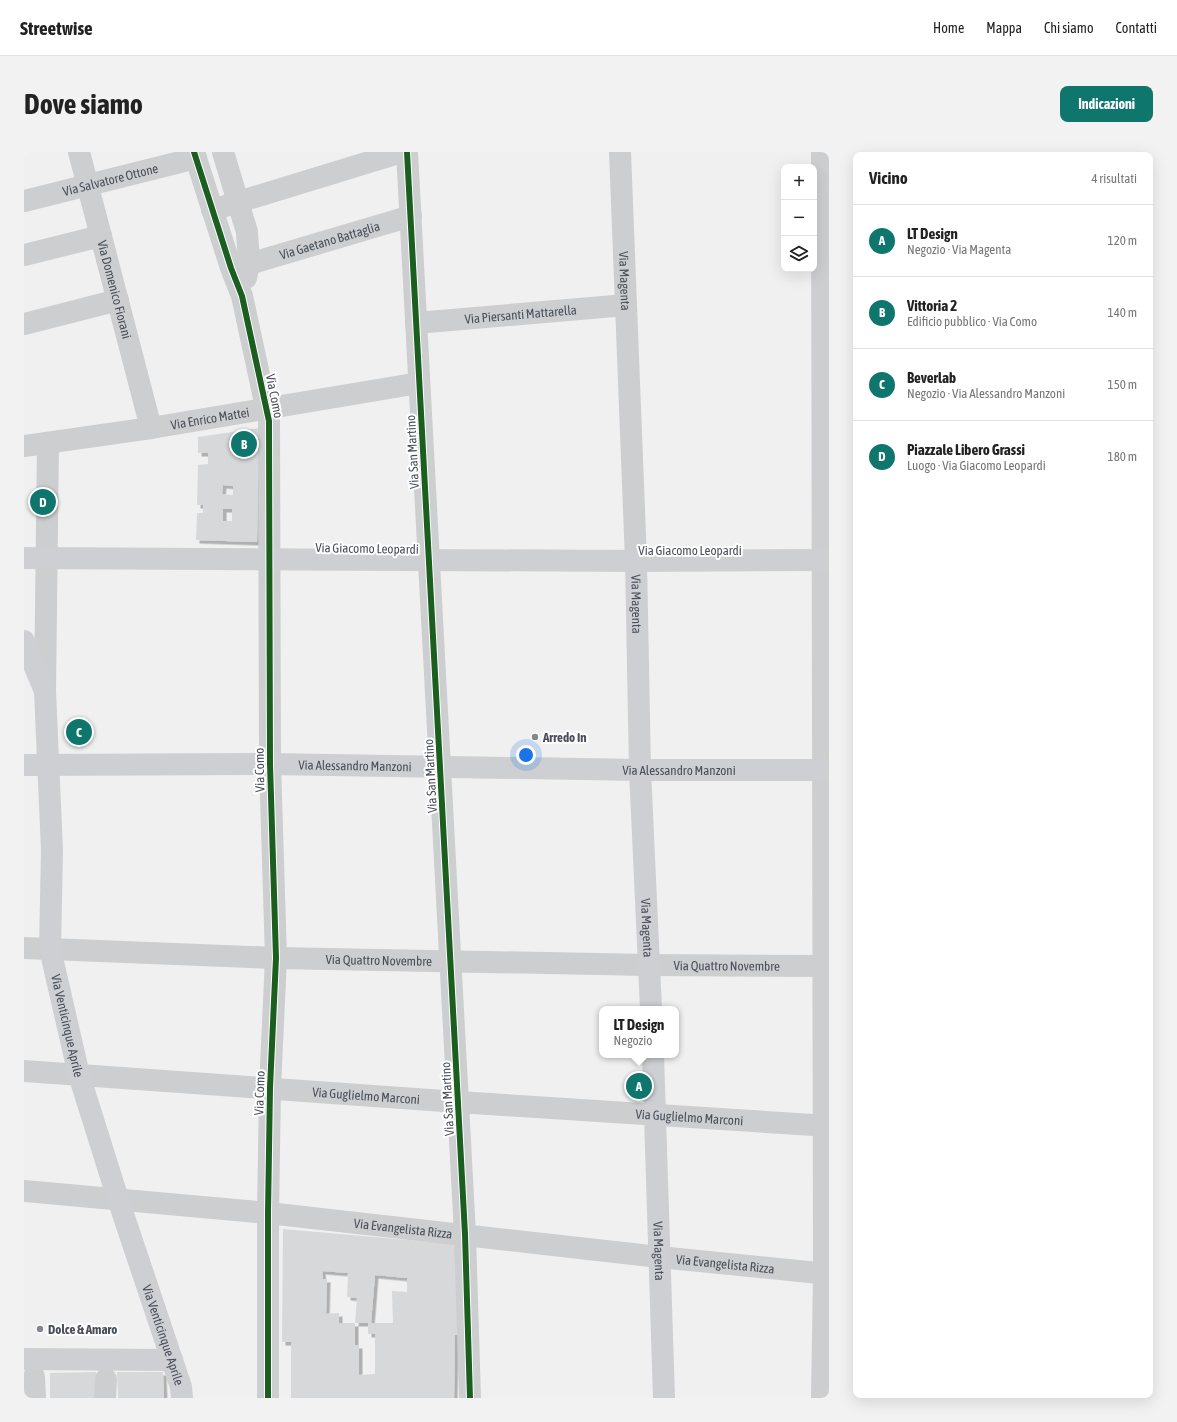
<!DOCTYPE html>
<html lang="it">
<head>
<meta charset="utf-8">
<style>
  :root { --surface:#fff; --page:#f2f2f2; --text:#222; --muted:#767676; --line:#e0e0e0; --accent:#0f766e }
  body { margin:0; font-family:"Asap Condensed",sans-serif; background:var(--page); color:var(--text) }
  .controls { position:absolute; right:12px; top:12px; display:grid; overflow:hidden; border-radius:8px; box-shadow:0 4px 16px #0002 }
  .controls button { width:36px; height:36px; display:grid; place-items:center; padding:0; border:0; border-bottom:1px solid var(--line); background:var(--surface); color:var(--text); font:20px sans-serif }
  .you { position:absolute; left:502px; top:603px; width:14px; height:14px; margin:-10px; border:3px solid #fff; border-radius:50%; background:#1a73e8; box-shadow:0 0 0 6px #1a73e833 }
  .badge { display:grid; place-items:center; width:26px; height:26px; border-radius:50%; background:var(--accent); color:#fff; font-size:13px; font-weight:700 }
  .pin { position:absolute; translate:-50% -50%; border:2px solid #fff; box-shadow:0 1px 4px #0006 }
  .popup { position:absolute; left:575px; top:854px; width:80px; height:52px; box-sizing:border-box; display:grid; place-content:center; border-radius:8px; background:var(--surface); filter:drop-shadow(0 1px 3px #0005); font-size:13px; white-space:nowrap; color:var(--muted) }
  .popup b { font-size:15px; color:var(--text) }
  .popup::after { content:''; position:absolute; left:50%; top:100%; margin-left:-8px; border:8px solid transparent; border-top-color:var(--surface) }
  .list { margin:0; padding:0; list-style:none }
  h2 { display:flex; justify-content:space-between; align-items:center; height:52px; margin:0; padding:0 16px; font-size:17px }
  h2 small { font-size:13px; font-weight:400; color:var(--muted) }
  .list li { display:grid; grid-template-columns:26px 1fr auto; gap:12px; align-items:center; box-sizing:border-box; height:72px; padding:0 16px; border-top:1px solid var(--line) }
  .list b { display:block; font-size:15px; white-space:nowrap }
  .list p { margin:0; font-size:13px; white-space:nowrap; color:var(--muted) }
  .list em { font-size:13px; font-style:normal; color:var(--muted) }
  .icon { flex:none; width:22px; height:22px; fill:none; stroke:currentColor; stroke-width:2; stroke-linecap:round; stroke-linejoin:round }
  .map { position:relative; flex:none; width:805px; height:1246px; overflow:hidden; border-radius:8px }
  header { display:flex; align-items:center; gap:24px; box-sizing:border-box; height:56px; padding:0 20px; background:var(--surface); border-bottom:1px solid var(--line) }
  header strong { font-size:19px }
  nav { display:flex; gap:22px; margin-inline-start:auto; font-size:14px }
  .intro { display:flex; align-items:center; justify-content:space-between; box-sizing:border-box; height:96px; padding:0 24px }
  h1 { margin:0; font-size:28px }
  .button { padding:10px 18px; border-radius:8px; background:var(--accent); color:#fff; font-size:14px; font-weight:700 }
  main { display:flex; gap:24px; padding:0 24px }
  aside { flex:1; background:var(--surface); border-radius:8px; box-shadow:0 4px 16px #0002 }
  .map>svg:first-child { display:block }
</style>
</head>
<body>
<header>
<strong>Streetwise</strong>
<nav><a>Home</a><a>Mappa</a><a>Chi siamo</a><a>Contatti</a></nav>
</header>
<div class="intro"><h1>Dove siamo</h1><a class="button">Indicazioni</a></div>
<main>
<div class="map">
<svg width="805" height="1246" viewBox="0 0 805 1246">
  <defs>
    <filter id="shadow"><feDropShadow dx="3.5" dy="3.5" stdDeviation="0" flood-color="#0004"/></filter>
  </defs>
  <rect width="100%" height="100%" fill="#f0f0f0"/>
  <g fill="#d7d8da" fill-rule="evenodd" filter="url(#shadow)">
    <path d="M 235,276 L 233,390 L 172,388 L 173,361 L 179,361 L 179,353 L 173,353 L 174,313 L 184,312 L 184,301 L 174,301 L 174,285 ZM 199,333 L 209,334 L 209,343 L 198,342 ZM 199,357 L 208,357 L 208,369 L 199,369 Z"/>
    <path d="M 259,1077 L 430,1092 L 434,1171 L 433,1183 L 431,1183 L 430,1246 L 267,1246 L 267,1190 L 258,1190 ZM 298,1119 L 324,1121 L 323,1145 L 333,1146 L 331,1171 L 344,1171 L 344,1182 L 351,1182 L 351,1222 L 335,1223 L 335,1193 L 331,1193 L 331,1171 L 315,1171 L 315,1161 L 302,1162 L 303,1127 L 299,1127 ZM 351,1123 L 383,1126 L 383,1140 L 368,1139 L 369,1171 L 347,1171 Z"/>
    <polygon points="72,1220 72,1246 26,1246 26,1221"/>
    <polygon points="93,1220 139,1220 140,1246 94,1246"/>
  </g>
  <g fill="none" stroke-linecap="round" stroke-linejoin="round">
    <g stroke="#ccced0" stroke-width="22">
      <path id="s1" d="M 55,0 L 127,276"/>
      <polyline points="170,0 207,116 218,144 245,269 246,612 252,806 246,936 244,1061 244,1246"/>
      <polyline points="199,0 223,80 225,112 222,126"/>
      <polyline points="383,0 441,1082 446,1246"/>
      <path id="s2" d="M 596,0 L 612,409"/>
      <path id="s3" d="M 0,49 L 172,6"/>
      <polyline points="188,58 378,0"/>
      <polyline points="0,103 77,84"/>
      <path id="s4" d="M 225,112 L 387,64"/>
      <path id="s5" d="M 392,171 L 602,153"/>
      <polyline points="0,172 94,148"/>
      <path id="s6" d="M 0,294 L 127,276 L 395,231"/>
      <polyline points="21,539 24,291"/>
      <path id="s7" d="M 0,796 L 252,806 L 625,813 L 805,814"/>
      <path id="s8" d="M 0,919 L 434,950 L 805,974"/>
      <path id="s9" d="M 0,1039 L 244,1061 L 635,1105 L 805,1122"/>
      <polyline points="10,1225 11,1246"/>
      <polyline points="81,1246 82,1227"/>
      <polyline points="798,1246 800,1122 798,0"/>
    </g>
    <g stroke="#cdcfd2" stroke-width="22">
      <polyline points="0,406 612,409 805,408"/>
      <path id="s10" d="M 612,409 L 616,618 L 627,857"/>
      <path id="s11" d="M 0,489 L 21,539 L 28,698 L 26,797 L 55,923 L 94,1047 L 157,1235 L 158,1246"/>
      <path id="s12" d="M 0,613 L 246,612 L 616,618 L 805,618"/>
      <path id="s13" d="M 629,903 L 640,1246"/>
      <polyline points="0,1207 148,1208"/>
    </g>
    <g stroke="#fff" stroke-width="8">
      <g id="cycleway">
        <polyline points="170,0 207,116 218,144 245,269 246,612 252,806 246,936 244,1061 244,1246"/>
        <polyline points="383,0 441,1082 446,1246"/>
      </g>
    </g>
    <use href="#cycleway" stroke="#1b5e20" stroke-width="6"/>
  </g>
  <g fill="#83878e" stroke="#fff" stroke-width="1.5">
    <circle cx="511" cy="585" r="4"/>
    <circle cx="16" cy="1177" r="4"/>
  </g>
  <g text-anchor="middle" stroke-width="4" stroke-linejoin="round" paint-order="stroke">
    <g font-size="13" fill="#494f5a" stroke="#fff">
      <text dy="5" stroke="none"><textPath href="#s3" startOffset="89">Via Salvatore Ottone</textPath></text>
      <text dy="5" stroke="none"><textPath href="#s4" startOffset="84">Via Gaetano Battaglia</textPath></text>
      <text dy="5" stroke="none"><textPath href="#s2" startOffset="129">Via Magenta</textPath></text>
      <text dy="5" stroke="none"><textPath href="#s1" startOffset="142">Via Domenico Fiorani</textPath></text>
      <text dy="5" stroke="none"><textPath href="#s5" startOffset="105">Via Piersanti Mattarella</textPath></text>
      <text transform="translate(251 244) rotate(79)" y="5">Via Como</text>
      <text dy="5" stroke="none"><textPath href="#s6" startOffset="188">Via Enrico Mattei</textPath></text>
      <text transform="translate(388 300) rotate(-93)" y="5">Via San Martino</text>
      <text transform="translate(343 396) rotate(1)" y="5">Via Giacomo Leopardi</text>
      <text x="666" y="403">Via Giacomo Leopardi</text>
      <text dy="5" stroke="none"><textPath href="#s10" startOffset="43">Via Magenta</textPath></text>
      <text dy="5" stroke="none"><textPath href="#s12" startOffset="331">Via Alessandro Manzoni</textPath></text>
      <text transform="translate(235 618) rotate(-91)" y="5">Via Como</text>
      <text dy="5" stroke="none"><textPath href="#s12" startOffset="655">Via Alessandro Manzoni</textPath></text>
      <text transform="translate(406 624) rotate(-93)" y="5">Via San Martino</text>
      <text dy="5" stroke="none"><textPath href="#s10" startOffset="367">Via Magenta</textPath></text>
      <text dy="5" stroke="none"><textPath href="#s7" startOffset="355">Via Quattro Novembre</textPath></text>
      <text dy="5" stroke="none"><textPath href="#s7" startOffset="703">Via Quattro Novembre</textPath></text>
      <text dy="5" stroke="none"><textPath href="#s11" startOffset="391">Via Venticinque Aprile</textPath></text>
      <text transform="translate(235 941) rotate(-88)" y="5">Via Como</text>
      <text dy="5" stroke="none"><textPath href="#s8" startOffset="343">Via Guglielmo Marconi</textPath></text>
      <text transform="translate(423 947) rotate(-93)" y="5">Via San Martino</text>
      <text dy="5" stroke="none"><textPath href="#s8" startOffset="667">Via Guglielmo Marconi</textPath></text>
      <text dy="5" stroke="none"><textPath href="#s9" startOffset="381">Via Evangelista Rizza</textPath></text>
      <text dy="5" stroke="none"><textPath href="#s13" startOffset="196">Via Magenta</textPath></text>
      <text dy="5" stroke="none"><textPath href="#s9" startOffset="705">Via Evangelista Rizza</textPath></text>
      <text dy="5" stroke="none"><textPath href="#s11" startOffset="715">Via Venticinque Aprile</textPath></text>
    </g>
    <g font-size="13" font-weight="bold" fill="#494f5a" stroke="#fff" text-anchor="start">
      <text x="519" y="590">Arredo In</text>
      <text x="24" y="1182">Dolce &amp; Amaro</text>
    </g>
  </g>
</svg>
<div class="controls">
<button>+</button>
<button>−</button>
<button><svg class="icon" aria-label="layers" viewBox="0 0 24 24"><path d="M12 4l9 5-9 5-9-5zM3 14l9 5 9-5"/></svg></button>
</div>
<div class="you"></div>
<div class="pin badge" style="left:615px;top:934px">A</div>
<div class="popup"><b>LT Design</b>Negozio</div>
<div class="pin badge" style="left:220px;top:292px">B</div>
<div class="pin badge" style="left:55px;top:580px">C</div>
<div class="pin badge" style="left:19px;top:350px">D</div>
</div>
<aside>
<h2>Vicino<small>4 risultati</small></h2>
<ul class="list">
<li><span class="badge">A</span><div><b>LT Design</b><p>Negozio · Via Magenta</p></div><em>120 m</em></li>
<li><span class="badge">B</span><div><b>Vittoria 2</b><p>Edificio pubblico · Via Como</p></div><em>140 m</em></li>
<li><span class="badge">C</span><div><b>Beverlab</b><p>Negozio · Via Alessandro Manzoni</p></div><em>150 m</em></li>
<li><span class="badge">D</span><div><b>Piazzale Libero Grassi</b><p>Luogo · Via Giacomo Leopardi</p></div><em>180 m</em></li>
</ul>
</aside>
</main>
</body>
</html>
